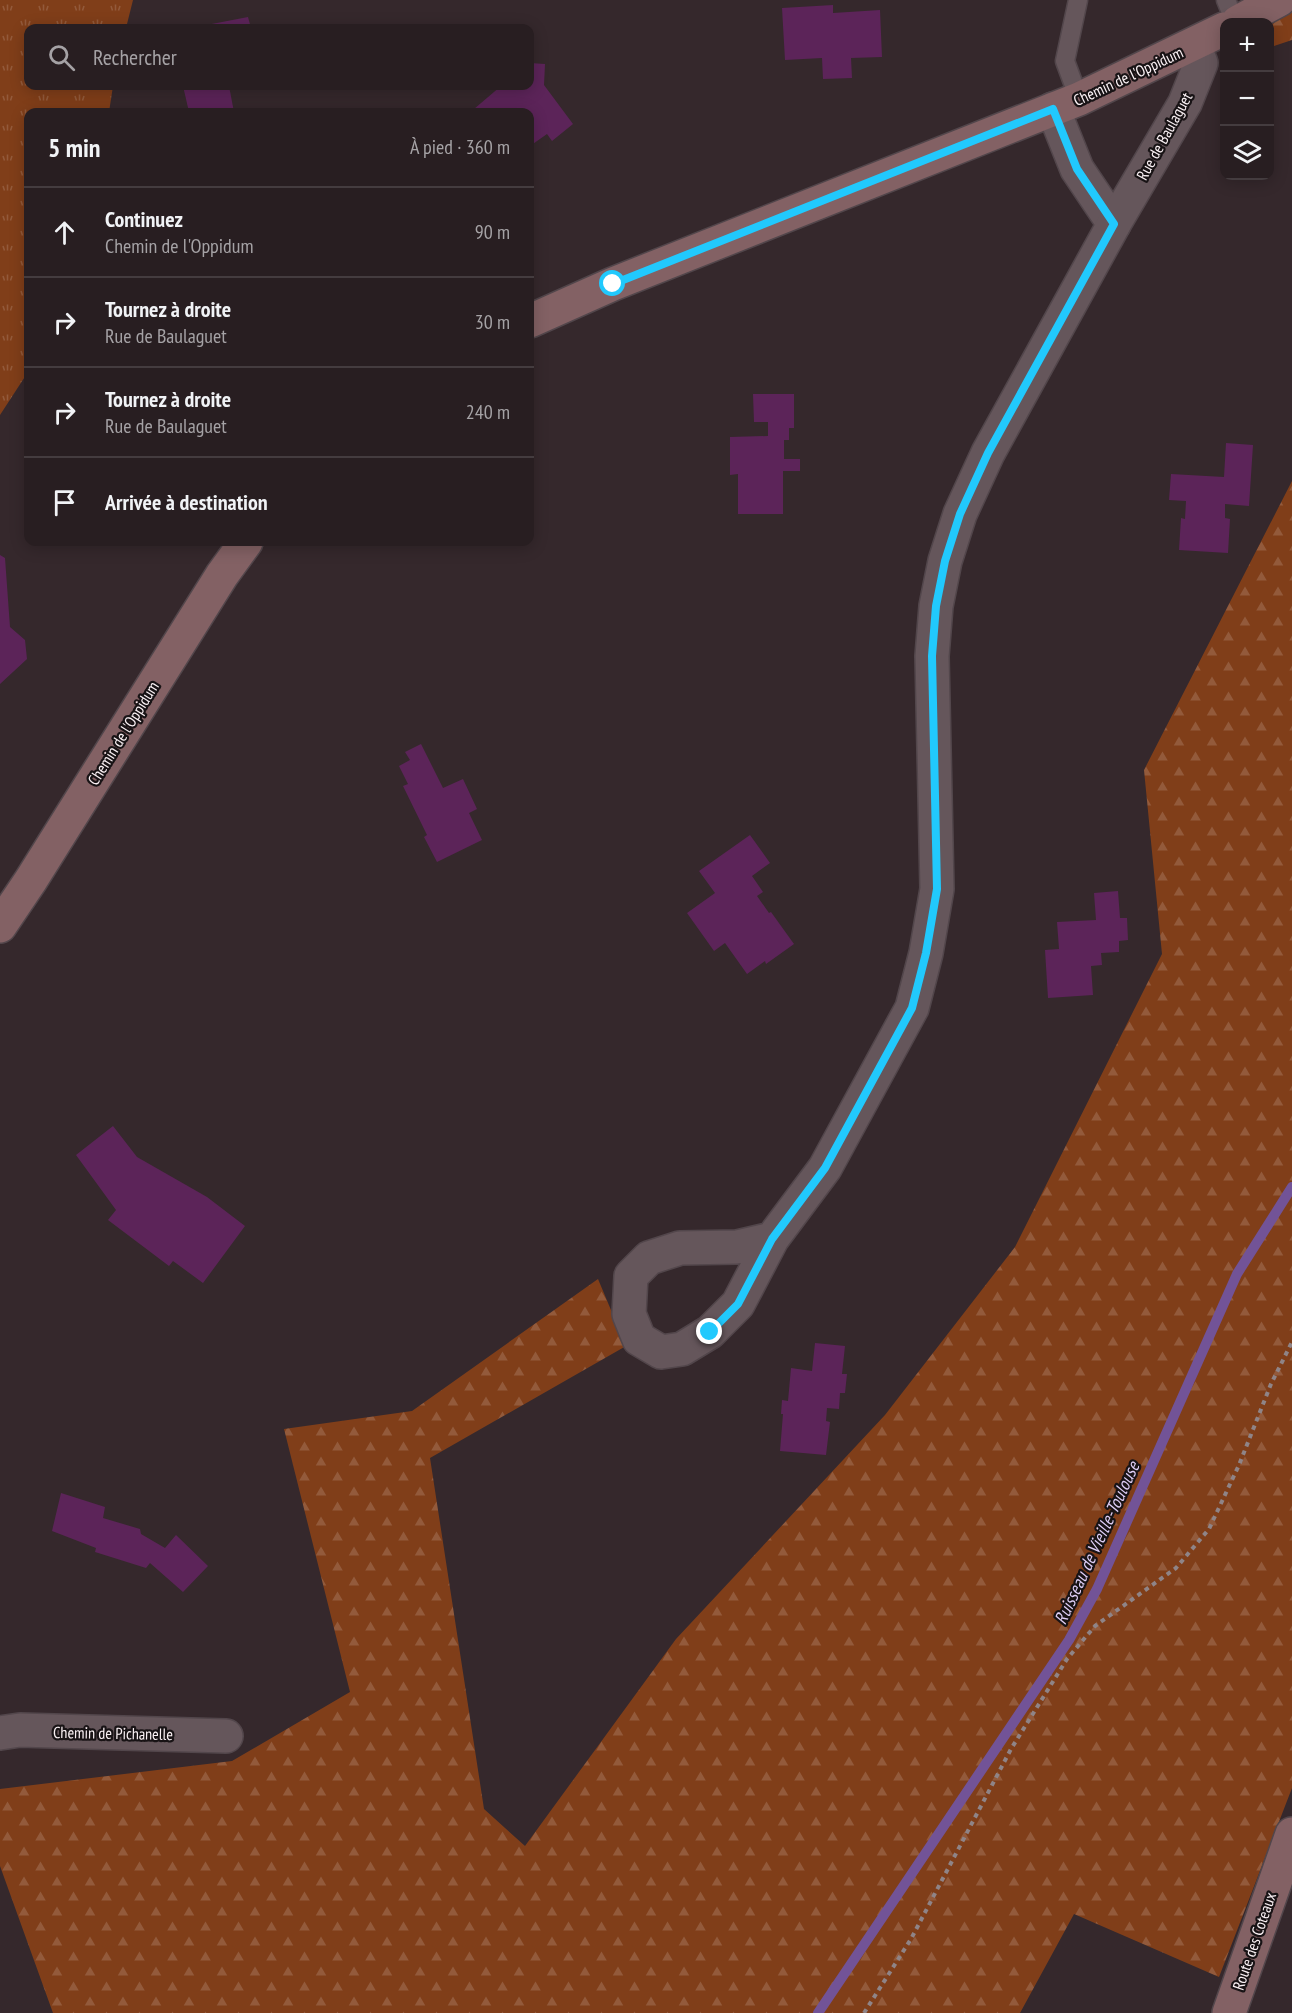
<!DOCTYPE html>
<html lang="fr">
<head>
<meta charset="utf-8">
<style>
  :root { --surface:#281e21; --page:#342b2e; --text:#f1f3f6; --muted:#a5a2a5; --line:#443c3f }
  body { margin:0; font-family:"PT Sans Narrow",sans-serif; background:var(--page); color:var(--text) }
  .controls { position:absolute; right:18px; top:18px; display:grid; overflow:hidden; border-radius:12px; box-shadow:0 3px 15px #0003 }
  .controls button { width:54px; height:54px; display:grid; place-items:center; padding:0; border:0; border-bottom:2px solid var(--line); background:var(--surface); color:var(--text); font:30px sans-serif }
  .stop { position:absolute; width:18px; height:18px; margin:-14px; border:4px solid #21c9fd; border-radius:50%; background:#fff }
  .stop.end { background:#21c9fd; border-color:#fff; box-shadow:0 2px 6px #0008 }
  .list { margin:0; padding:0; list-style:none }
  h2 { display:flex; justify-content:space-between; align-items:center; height:78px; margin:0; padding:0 24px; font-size:26px }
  h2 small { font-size:20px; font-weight:400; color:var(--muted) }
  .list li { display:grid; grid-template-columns:39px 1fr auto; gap:18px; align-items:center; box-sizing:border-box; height:90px; padding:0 24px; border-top:2px solid var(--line) }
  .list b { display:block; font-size:22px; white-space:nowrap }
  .list p { margin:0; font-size:20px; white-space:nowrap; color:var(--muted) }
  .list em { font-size:20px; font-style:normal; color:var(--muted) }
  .icon { flex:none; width:33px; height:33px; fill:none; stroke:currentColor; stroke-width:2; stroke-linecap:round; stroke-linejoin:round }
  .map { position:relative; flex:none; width:1292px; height:2013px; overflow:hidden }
  .search { position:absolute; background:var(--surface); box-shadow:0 3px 15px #0003; left:24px; top:24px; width:510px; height:66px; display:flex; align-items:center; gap:15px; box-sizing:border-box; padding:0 21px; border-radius:12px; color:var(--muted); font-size:22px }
  .panel { position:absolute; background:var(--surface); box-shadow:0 3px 15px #0003; left:24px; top:108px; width:510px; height:438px; border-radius:12px }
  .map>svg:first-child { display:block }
</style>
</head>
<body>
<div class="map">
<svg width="1292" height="2013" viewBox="0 0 1292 2013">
  <defs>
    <pattern id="grass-tufts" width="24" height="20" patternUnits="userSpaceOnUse" patternTransform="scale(1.5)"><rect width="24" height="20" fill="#803e19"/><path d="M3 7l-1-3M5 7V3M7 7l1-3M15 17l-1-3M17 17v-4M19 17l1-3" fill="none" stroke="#935a3b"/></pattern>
    <pattern id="forest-firs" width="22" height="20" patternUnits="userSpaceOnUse" patternTransform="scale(1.5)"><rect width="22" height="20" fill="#803e19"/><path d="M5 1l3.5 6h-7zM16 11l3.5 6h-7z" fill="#935a3b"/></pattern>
  </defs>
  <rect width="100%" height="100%" fill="#35282c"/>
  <polygon fill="url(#grass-tufts)" points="0,0 133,0 126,28 28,28 28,86 113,86 109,112 28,112 28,372 0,415"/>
  <g fill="url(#forest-firs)">
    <polygon points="1292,0 1292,40 1274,46 1270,34 1270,22"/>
    <polygon points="1292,481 1292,1788 1219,1977 1074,1914 1020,2013 53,2013 0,1866 0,1789 232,1761 350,1692 284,1429 412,1411 598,1279 626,1346 430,1458 484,1809 525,1846 676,1639 885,1415 1015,1247 1162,954 1144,770"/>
  </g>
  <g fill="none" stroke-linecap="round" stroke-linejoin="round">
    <polyline stroke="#725397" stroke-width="10" points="818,2013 1069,1640 1097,1589 1237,1274 1292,1187"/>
  </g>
  <g fill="#5c2459">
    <polygon points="833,5 833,13 880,10 882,57 851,58 852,78 823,79 822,58 785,60 782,8"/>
    <polygon points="248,17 251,28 196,28 196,27"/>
    <polygon points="530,63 545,64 544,85 573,124 552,141 547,134 530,146 530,112 473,112 474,109 501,86 530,86"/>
    <polygon points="183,86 229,86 234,112 189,112"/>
    <polygon points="753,394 794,394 794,428 789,428 789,440 784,440 784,459 800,459 800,471 783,471 783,514 738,514 738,474 730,475 730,437 768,436 768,422 754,422"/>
    <polygon points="1226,443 1253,445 1249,506 1225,504 1225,518 1230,519 1228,553 1179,550 1181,518 1185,519 1186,501 1169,500 1171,474 1224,477"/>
    <polygon points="0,555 5,558 10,627 25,640 27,659 0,684"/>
    <polygon points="421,744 443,788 463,779 477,809 469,813 482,840 437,862 424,837 427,835 403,786 408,784 399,766 410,760 405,752"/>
    <polygon points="750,835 770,863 752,876 763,892 757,896 769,913 771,912 794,944 766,964 765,961 747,974 725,943 714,951 687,913 715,893 699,871"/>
    <polygon points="1118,891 1120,918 1127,918 1128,940 1119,941 1119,952 1101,953 1102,965 1091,966 1093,995 1048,998 1045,950 1059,949 1057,922 1096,920 1094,893"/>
    <polygon points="113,1126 137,1157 207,1197 245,1226 203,1283 173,1261 169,1266 108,1220 116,1210 76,1155"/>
    <polygon points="815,1343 845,1346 842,1374 847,1374 845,1393 840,1393 839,1409 827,1408 826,1421 830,1422 826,1455 780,1451 783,1414 781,1414 782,1400 788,1401 791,1368 812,1371"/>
    <polygon points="61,1493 105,1507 103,1518 140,1529 141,1534 165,1548 176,1535 208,1566 183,1592 150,1563 146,1568 95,1552 96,1548 52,1531"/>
  </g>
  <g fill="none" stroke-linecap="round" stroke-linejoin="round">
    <g stroke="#52464b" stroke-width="21">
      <g id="lane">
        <polyline points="1078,0 1065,61 1079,99"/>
        <polyline points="1226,0 1235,22"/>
      </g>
    </g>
    <g stroke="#52464b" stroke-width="36">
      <g id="street">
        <polyline points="1053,109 1077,169 1114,224"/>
        <polyline points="772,1239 737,1247 680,1248 649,1258 631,1276 629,1314 639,1339 661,1352 682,1349 710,1332 738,1304 772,1239 825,1168 912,1008 926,953 937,889 932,656 936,606 945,561 960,514 988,453 1114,224 1185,103 1201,63 1194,45"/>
        <polyline points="0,1733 20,1730 226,1736"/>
      </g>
    </g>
    <g stroke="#52464b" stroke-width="36">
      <g id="secondary">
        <polyline points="1238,22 1279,0"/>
        <polyline points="530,321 613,284 1079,99 1224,29"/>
        <polyline points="0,926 31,880 222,575 246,542"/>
        <polyline points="1229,2013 1292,1834"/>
      </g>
    </g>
    <polyline stroke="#8f8487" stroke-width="4" stroke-dasharray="4.5 4.5" stroke-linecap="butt" points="864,2013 911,1939 1011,1749 1067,1659 1095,1626 1176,1568 1209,1529 1239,1465 1271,1384 1292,1342"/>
    <use href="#lane" stroke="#65565b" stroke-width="18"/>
    <use href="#street" stroke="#65565b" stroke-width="33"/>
    <use href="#secondary" stroke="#836164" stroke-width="33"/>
  </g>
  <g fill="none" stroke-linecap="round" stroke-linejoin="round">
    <polyline stroke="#21c9fd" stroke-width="8" points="613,284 1053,109 1077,169 1114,224 988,453 960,514 945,561 936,606 932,656 937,889 926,953 912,1008 825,1168 772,1239 738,1304 710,1332"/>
  </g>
  <g text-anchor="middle" stroke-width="4.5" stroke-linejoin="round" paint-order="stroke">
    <g font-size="16" fill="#fbf2f5" stroke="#181315">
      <text transform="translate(1128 76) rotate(-25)" y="6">Chemin de l'Oppidum</text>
      <text transform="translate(1164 136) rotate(-61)" y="6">Rue de Baulaguet</text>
      <text transform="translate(123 733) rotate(-58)" y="6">Chemin de l'Oppidum</text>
      <text transform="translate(113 1733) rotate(1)" y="6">Chemin de Pichanelle</text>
      <text transform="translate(1254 1941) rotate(-71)" y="6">Route des Coteaux</text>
    </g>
    <g font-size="18" font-style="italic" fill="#decef5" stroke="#181315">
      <text transform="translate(1097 1543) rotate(-65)" y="6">Ruisseau de Vieille-Toulouse</text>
    </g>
  </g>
</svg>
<div class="controls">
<button>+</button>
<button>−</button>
<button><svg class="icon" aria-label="layers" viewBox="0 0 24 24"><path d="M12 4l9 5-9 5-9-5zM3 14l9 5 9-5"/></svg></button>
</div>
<div class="stop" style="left:613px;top:284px"></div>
<div class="stop end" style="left:710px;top:1332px"></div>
<div class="search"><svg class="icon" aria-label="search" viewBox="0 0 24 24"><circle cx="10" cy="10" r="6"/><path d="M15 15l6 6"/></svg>Rechercher</div>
<section class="panel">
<h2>5 min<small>À pied · 360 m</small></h2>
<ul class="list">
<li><svg class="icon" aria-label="ahead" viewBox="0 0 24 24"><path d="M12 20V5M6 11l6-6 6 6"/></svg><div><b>Continuez</b><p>Chemin de l'Oppidum</p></div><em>90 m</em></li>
<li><svg class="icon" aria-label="right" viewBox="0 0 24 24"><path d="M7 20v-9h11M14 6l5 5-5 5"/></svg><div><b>Tournez à droite</b><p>Rue de Baulaguet</p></div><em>30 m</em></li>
<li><svg class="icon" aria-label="right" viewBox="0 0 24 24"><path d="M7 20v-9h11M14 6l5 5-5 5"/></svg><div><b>Tournez à droite</b><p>Rue de Baulaguet</p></div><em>240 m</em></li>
<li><svg class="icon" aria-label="arrive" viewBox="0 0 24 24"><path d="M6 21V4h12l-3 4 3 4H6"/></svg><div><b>Arrivée à destination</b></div></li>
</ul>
</section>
</div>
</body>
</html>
